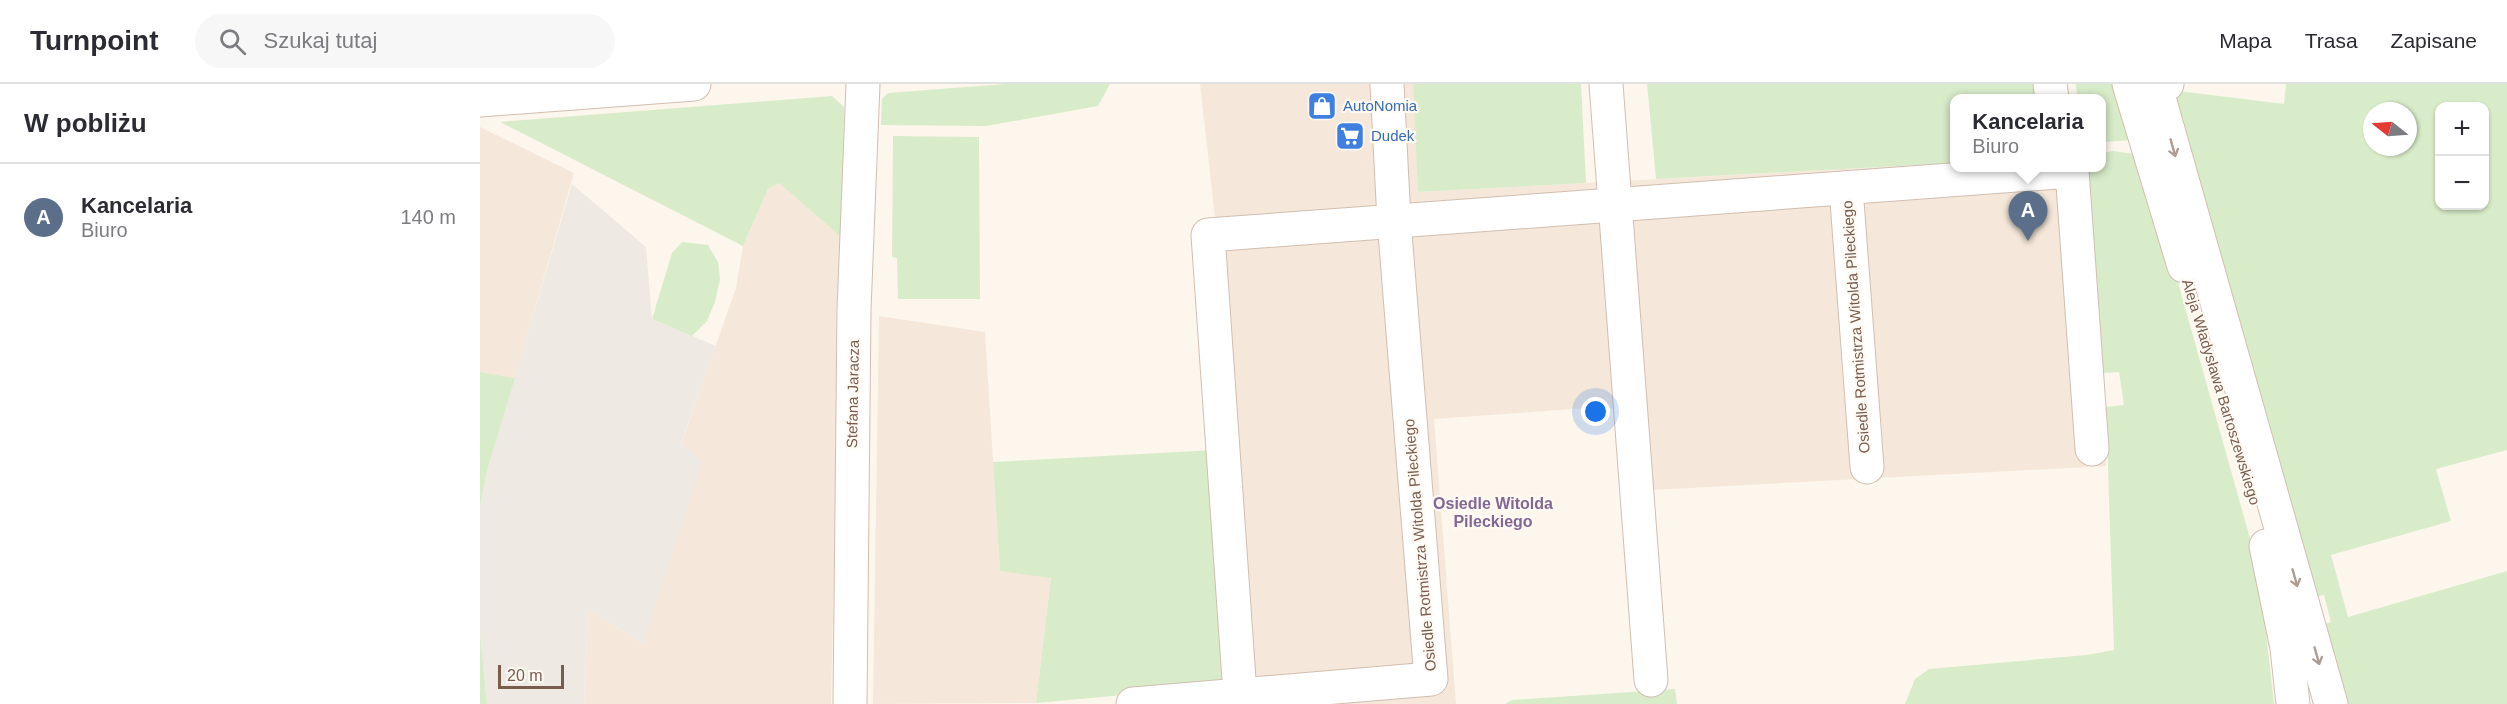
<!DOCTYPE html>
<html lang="pl">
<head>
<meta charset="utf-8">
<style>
  :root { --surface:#fff; --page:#f7f7f7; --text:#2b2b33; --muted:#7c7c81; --line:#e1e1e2; --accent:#e76f51 }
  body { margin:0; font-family:Helvetica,sans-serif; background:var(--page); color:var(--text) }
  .controls { position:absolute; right:18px; top:18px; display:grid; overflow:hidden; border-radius:12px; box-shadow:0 2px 4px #0004 }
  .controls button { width:54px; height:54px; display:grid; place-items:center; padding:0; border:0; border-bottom:2px solid var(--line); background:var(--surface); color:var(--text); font:30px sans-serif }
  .compass { position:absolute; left:1883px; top:18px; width:54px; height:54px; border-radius:50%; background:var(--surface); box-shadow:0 2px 4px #0004; rotate:287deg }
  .scale { position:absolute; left:18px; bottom:15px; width:66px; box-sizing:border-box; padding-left:6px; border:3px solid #7a5c4d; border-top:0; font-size:16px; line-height:21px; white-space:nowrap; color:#7a5c4d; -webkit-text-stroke:4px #fffaf3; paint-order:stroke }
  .you { position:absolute; left:1116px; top:328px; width:21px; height:21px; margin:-15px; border:4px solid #fff; border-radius:50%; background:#1a73e8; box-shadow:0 0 0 9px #1a73e833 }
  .badge { display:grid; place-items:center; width:39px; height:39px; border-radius:50%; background:var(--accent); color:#fff; font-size:20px; font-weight:700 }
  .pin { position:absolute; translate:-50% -50px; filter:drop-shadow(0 2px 3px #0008) }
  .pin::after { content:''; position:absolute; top:32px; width:21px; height:18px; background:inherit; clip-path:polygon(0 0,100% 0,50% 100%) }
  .popup { position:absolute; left:1470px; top:10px; width:156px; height:78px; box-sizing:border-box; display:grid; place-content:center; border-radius:12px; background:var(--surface); filter:drop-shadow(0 2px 4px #0005); font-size:20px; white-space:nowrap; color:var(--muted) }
  .popup b { font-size:22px; color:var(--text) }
  .popup::after { content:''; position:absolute; left:50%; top:100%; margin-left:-12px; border:12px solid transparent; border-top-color:var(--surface) }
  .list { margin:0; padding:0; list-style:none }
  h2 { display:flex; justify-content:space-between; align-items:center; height:78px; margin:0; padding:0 24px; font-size:26px }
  h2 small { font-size:20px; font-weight:400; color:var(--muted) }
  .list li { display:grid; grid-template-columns:39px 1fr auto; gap:18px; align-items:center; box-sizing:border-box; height:108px; padding:0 24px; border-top:2px solid var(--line) }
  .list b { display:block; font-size:22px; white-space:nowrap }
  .list p { margin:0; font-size:20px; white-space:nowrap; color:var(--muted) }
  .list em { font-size:20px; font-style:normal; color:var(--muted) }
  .icon { flex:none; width:33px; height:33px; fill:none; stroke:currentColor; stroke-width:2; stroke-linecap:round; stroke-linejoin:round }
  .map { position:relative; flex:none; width:2027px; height:620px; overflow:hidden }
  header { display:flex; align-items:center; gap:36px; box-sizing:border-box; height:84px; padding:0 30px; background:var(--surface); border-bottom:2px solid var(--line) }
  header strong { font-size:28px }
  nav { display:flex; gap:33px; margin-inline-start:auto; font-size:21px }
  .search { width:420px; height:54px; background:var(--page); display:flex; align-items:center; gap:15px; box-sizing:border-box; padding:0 21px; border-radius:33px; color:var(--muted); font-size:22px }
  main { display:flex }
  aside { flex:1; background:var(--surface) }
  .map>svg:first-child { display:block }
</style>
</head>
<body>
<header>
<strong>Turnpoint</strong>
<div class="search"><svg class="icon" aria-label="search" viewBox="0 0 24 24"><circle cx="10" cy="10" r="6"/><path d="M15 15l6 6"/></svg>Szukaj tutaj</div>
<nav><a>Mapa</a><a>Trasa</a><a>Zapisane</a></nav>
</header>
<main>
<aside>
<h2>W pobliżu<small></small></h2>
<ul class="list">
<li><span class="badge" style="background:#5c6f8a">A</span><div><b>Kancelaria</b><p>Biuro</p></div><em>140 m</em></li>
</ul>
</aside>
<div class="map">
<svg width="2027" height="620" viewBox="0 0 2027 620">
  <rect width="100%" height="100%" fill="#fdf6ec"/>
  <g fill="#f5e8da">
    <polygon points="720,0 933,0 939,108 1474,79 1474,84 1603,84 1626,323 1626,382 1172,406 1149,325 1108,324 954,335 976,620 771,620 738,160"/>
    <polygon points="0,43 94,89 35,294 0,288"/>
    <polygon points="299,99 362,154 351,620 104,620 108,525 163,560 201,360 256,204 263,162 288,105"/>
    <polygon points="399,232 505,248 520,487 571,493 556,619 393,620"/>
  </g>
  <polygon fill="#efe9e4" points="92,100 166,163 172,235 236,262 201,359 222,377 163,560 108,525 104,620 7,620 0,549 0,423 7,387"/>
  <g fill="#d8ecc9" fill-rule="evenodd">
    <polygon points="525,0 630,0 618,22 506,42 401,41 402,15 408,9"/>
    <polygon points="933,0 1101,0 1106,99 938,108"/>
    <polygon points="1167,0 1561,0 1564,14 1474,15 1474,79 1176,95"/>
    <polygon points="1596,0 1637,0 1653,56 1622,58 1622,15 1597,14"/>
    <path d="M 1806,0 L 2027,0 L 2027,366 L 1956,385 L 1971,437 L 1851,471 L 1868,533 L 2027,487 L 2027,620 L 1864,620 L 1842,541 L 1851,538 L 1844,511 L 1827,516 L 1682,5 L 1804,20 ZM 1960,22 L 2004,22 L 2004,122 L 1960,122 ZM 1892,27 L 1928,27 L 1928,63 L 1892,63 Z"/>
    <polygon points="352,12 364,23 362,154 299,99 288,105 263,162 20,38"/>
    <polygon points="413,52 499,53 500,215 418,215 417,174 412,173"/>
    <polygon points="1633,67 1662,71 1779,486 1794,620 1425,620 1435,595 1449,585 1607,571 1634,566 1626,323 1644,321 1639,288 1622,289 1603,84 1622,84 1622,69"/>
    <polygon points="202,158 228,161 238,178 240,195 235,218 227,237 212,252 172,235 192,169"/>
    <polygon points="0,288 35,294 7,387 0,423"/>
    <polygon points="735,366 753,601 556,619 571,494 520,487 513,378"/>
    <polygon points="0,549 7,620 0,620"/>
    <polygon points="1195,605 1197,620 1025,620 1032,616"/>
  </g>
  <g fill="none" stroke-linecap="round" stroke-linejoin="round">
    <g stroke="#d1beb0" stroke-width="35">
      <g id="minor">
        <polyline points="1126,0 1171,596"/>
        <polyline points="1570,0 1572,15"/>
        <polyline points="1649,0 1704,182"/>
        <polyline points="1687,0 1676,3 1677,7 1851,620"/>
        <polyline points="0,16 214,0"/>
        <polyline points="1366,104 1387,383"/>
        <polyline points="1786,462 1807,564 1813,620"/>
        <polyline points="760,610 728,151 1592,87 1612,365"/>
        <polyline points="370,620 374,226 383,0"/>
        <polyline points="653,620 951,595 914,137 907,0"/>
      </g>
    </g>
    <use href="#minor" stroke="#fff" stroke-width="33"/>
  </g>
  <defs><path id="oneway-shaft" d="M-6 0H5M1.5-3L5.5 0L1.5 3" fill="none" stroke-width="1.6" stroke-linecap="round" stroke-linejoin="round" transform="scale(1.5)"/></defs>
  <g stroke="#af9d94">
    <use href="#oneway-shaft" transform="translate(1693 64) rotate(74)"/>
    <use href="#oneway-shaft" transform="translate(1815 494) rotate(74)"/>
    <use href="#oneway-shaft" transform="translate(1837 572) rotate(74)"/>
  </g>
  <defs>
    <g id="shop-square" transform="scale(1.5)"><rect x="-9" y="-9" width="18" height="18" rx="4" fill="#3f7fe0" stroke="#fffaf3"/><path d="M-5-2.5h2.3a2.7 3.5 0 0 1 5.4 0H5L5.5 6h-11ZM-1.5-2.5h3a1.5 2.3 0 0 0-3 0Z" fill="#fff"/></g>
    <g id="supermarket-square" transform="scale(1.5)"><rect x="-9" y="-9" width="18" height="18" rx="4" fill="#3f7fe0" stroke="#fffaf3"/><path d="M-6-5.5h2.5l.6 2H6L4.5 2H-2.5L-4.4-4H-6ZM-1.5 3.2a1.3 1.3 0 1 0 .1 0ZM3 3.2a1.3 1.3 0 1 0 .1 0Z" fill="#fff"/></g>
  </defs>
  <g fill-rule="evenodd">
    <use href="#shop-square" x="842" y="22"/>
    <use href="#supermarket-square" x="870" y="52"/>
  </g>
  <g text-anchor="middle" stroke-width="4.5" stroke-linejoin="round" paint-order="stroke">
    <g font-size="15" fill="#366cbe" stroke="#fffaf3" text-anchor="start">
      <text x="863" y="27">AutoNomia</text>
      <text x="891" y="57">Dudek</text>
    </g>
    <g font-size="15" fill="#7a5c4d" stroke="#fffaf3">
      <text transform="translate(1376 243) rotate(-94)" y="5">Osiedle Rotmistrza Witolda Pileckiego</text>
      <text transform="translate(1741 308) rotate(73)" y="5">Aleja Władysława Bartoszewskiego</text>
      <text transform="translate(373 310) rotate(-89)" y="5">Stefana Jaracza</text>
      <text transform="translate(940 461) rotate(-95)" y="5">Osiedle Rotmistrza Witolda Pileckiego</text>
    </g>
    <g font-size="16" font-weight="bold" fill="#846695" stroke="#fffaf3">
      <text x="1013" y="425">Osiedle Witolda<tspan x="1013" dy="18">Pileckiego</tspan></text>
    </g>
  </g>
</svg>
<div class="controls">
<button>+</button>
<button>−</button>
</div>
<svg class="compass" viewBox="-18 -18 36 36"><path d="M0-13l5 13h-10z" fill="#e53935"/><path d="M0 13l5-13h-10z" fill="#7c7c81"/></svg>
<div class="scale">20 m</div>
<div class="you"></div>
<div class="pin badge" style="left:1548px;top:157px;background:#5c6f8a">A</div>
<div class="popup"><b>Kancelaria</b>Biuro</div>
</div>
</main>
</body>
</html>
